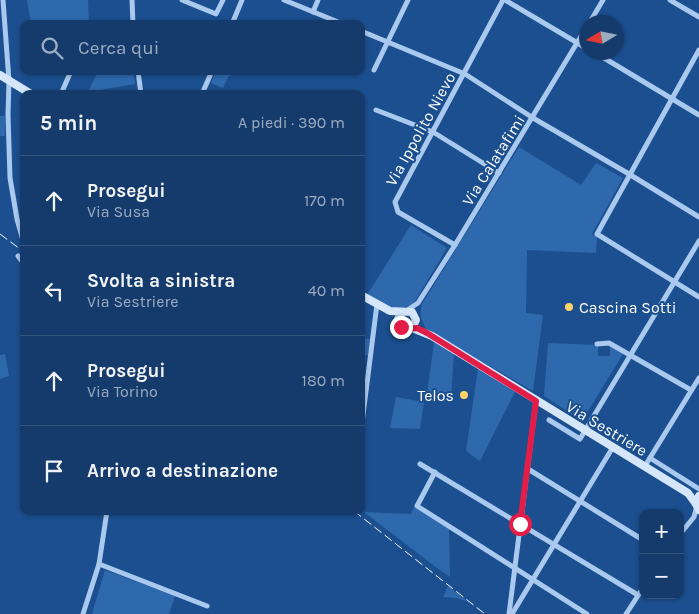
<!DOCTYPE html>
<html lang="it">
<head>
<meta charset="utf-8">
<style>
  :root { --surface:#143b6b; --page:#214673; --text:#f1f3f6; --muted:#9dadc1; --line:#33557e }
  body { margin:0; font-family:Karla,sans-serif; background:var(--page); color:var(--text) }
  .controls { position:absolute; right:15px; bottom:15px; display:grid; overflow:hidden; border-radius:10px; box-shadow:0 1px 4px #0004 }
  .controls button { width:45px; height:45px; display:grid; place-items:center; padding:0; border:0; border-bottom:1px solid var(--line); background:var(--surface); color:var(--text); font:25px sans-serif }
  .compass { position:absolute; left:579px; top:15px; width:45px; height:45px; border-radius:50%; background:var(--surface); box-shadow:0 1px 4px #0004; rotate:260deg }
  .stop { position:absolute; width:15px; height:15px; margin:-11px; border:4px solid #e11d48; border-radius:50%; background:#fff }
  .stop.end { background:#e11d48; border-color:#fff; box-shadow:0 1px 5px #0008 }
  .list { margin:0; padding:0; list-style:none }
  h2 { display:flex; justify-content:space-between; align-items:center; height:65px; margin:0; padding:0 20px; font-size:21px }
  h2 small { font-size:16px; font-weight:400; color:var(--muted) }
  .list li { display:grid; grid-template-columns:32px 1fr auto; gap:15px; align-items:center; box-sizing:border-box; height:90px; padding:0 20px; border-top:1px solid var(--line) }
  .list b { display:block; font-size:19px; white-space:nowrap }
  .list p { margin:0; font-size:16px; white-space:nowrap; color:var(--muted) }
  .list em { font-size:16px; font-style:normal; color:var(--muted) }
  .icon { flex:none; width:28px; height:28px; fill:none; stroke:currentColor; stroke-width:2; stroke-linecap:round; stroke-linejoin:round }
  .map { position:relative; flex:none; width:699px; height:614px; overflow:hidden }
  .search { position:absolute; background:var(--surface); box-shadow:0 1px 4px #0004; left:20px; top:20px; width:345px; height:55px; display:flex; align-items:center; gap:12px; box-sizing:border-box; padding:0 18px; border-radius:10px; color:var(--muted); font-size:19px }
  .panel { position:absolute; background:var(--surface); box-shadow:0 1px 4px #0004; left:20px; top:90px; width:345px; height:425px; border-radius:10px }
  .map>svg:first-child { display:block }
</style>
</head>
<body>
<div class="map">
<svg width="699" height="614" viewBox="0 0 699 614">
  <rect width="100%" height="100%" fill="#1b4f8f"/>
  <g fill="#2e69ad">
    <polygon points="27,0 88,0 89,24 31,24"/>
    <polygon points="98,71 133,71 135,84 88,92"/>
    <polygon points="216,71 238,71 228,77 223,88 211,83"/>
    <rect x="0" y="116" width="5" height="20"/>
    <path d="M 519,147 L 581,185 L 596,163 L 623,178 L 592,234 L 597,237 L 596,253 L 527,250 L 526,313 L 543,315 L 533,391 L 427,330 C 421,320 419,315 422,304 Z"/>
    <path d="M 411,225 L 447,248 L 414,303 C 397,315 382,303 367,295 Z"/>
    <polygon points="361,338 370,339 368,355 361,355"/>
    <polygon points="434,342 454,353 451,397 427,394"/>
    <polygon points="548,343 598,345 598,356 610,356 610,346 623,354 582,421 544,396"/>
    <polygon points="5,354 9,376 0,379 0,355"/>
    <polygon points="478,368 515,392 480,461 466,451"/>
    <polygon points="396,397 424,402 420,429 390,428"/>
    <polygon points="414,507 449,529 450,577 437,568 364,512 411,514"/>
    <polygon points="105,570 175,596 169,614 92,614"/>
    <polygon points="448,586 468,602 457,598 443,597"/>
  </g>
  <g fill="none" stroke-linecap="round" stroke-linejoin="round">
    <g stroke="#a9c9ee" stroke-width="5">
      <polyline points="3,0 9,81 8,115 10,178 17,219 24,244"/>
      <polyline points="132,0 133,24"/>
      <polyline points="182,0 216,14 223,0"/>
      <polyline points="284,0 343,24"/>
      <polyline points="505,0 586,48"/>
      <polyline points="670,0 699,17"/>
      <polyline points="313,12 318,0"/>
      <polyline points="590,22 603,0"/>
      <polyline points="232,24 242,0"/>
      <polyline points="361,31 465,74 533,118 629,174 699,217"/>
      <polyline points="699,50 597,234 699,297"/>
      <polyline points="594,52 699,115"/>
      <polyline points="374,70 408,0"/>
      <polyline points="138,71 141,94"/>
      <polyline points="61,94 71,71"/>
      <polyline points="202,94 212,71"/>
      <polyline points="376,110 433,132 499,173"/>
      <polyline points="455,245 398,212 395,202 503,0"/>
      <polyline points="18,256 24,264"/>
      <polyline points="406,311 418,303 455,245 586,28"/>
      <polyline points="597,344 609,343 691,390"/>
      <polyline points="549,420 580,439 699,241"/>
      <polyline points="361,431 377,304"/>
      <polyline points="650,458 699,489"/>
      <polyline points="420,464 638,595"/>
      <polyline points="645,466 699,378"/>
      <polyline points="528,469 643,540"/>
      <polyline points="435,472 417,506 587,614"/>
      <polyline points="680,534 694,517 697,506"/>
      <polyline points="99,564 207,606"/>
      <polyline points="83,614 99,564 107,511"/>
      <polyline points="509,614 536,401"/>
      <polyline points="512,614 613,447"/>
      <polyline points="626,614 643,588"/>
    </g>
    <g stroke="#d6e6fa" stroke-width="8">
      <polyline points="0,75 31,94"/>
      <polyline points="361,295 390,311 412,312 416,320 412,328 404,328 399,324 398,319 403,312"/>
      <polyline points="412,328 432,336 688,493 696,504"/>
      <polyline points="699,496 696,504 699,510"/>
    </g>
    <g stroke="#fff" stroke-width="1" stroke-dasharray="9 4" stroke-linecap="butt">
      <polyline points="0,234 24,252"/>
      <polyline points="354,511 485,614"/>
    </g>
  </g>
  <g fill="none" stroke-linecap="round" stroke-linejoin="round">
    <polyline stroke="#e11d48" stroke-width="6" points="401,327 406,329 417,328 427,333 536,401 520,524"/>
  </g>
  <g fill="#ffd166" stroke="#1b4f8f" stroke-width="2">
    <circle cx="569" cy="307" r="5"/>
    <circle cx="464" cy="395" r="5"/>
  </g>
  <g text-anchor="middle" stroke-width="4" stroke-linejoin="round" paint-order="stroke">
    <g font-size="16" fill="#fff" stroke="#1b4f8f">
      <text transform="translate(420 129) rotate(-61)" y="6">Via Ippolito Nievo</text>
      <text transform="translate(493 160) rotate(-58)" y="6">Via Calatafimi</text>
      <text transform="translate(607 428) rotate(31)" y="6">Via Sestriere</text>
    </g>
    <g font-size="16" fill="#fff" stroke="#1b4f8f" text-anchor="start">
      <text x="579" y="313">Cascina Sotti</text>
      <text x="454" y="401" text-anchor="end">Telos</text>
    </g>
  </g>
</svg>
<div class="controls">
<button>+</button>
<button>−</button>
</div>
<svg class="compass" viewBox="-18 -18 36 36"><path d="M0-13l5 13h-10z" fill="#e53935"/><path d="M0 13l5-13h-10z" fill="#9dadc1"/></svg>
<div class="stop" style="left:520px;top:524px"></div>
<div class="stop end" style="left:401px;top:327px"></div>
<div class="search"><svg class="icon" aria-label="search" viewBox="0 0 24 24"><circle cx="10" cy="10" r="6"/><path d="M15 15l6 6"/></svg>Cerca qui</div>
<section class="panel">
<h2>5 min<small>A piedi · 390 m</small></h2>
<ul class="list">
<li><svg class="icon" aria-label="ahead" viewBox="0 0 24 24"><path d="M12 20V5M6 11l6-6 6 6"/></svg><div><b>Prosegui</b><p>Via Susa</p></div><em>170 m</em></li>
<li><svg class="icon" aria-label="left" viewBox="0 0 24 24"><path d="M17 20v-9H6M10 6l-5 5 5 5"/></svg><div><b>Svolta a sinistra</b><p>Via Sestriere</p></div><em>40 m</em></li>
<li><svg class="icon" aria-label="ahead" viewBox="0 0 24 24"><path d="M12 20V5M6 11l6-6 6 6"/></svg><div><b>Prosegui</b><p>Via Torino</p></div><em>180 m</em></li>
<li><svg class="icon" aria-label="arrive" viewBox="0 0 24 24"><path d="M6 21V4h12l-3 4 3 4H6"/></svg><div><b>Arrivo a destinazione</b></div></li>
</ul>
</section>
</div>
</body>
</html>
